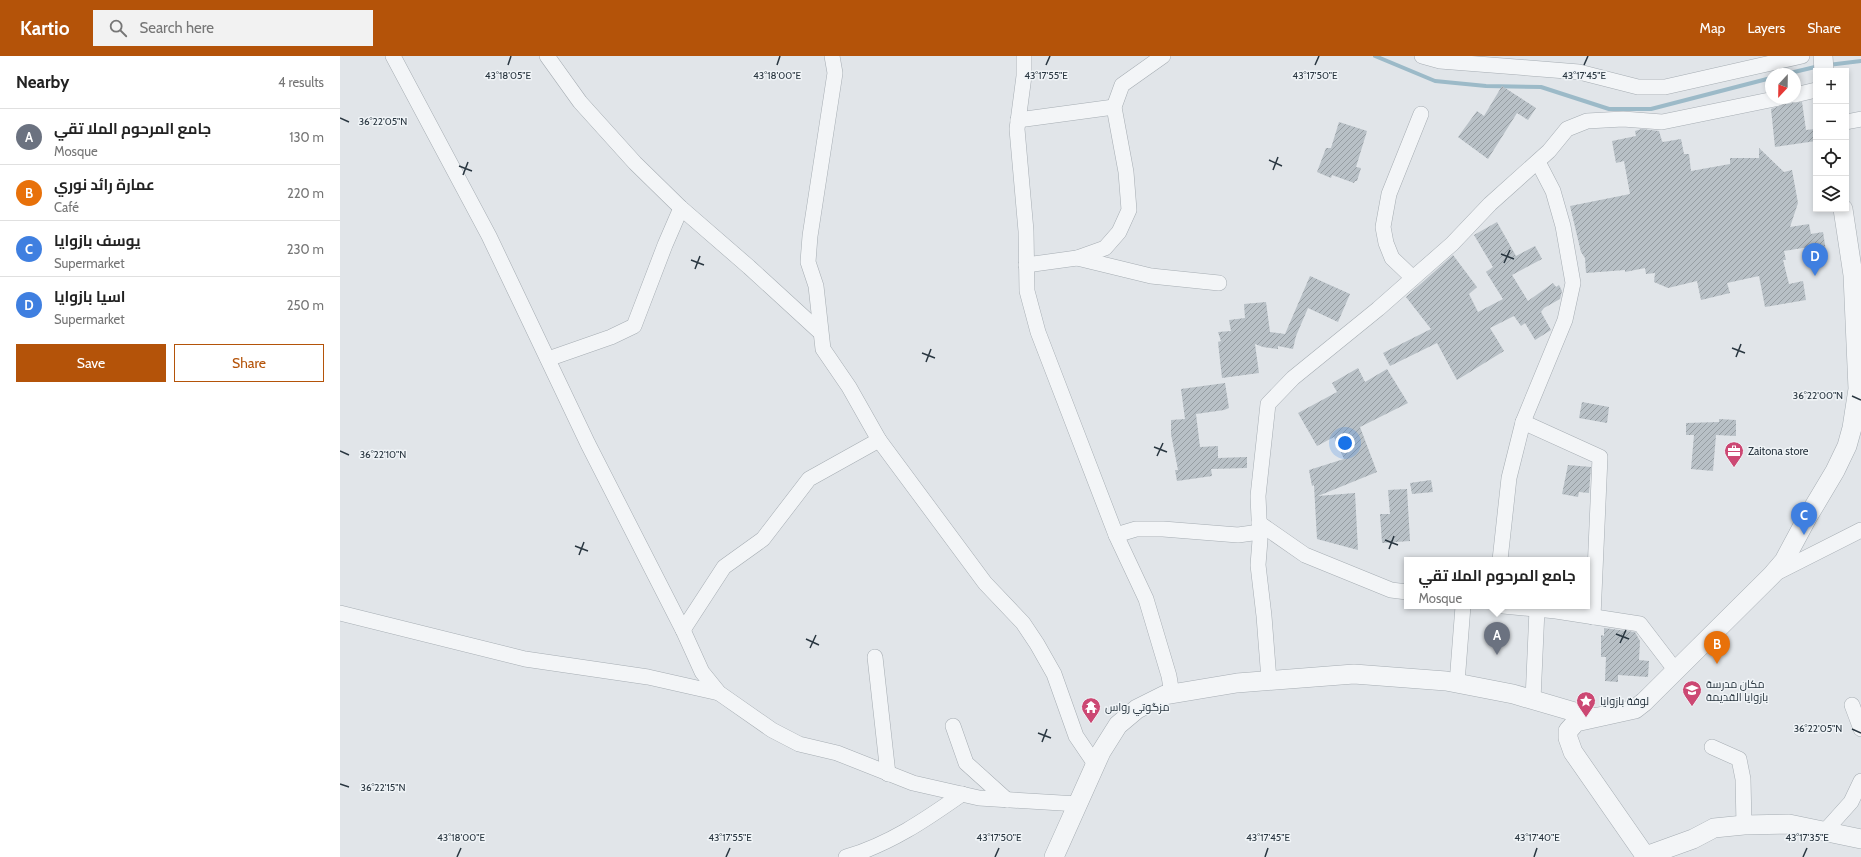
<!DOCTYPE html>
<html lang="en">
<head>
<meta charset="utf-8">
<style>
  :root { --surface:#fff; --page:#f2f2f2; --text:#222; --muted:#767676; --line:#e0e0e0; --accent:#b45309 }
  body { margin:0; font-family:Cabin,Cairo,sans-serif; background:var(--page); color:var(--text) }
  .controls { position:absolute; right:12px; top:12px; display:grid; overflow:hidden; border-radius:0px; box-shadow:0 2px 6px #0003 }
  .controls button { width:36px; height:36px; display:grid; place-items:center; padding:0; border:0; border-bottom:1px solid var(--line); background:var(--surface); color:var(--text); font:20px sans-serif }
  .compass { position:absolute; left:1425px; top:12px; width:36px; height:36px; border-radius:50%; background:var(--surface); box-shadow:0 2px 6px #0003; rotate:202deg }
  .you { position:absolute; left:1005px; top:387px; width:14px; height:14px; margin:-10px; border:3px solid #fff; border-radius:50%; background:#1a73e8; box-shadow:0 0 0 6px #1a73e833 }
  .badge { display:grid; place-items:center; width:26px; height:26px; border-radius:50%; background:var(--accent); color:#fff; font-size:13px; font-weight:700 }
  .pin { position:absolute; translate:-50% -33px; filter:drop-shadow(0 1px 2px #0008) }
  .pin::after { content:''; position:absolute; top:21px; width:14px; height:12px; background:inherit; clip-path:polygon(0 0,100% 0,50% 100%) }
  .popup { position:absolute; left:1064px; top:501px; width:186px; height:52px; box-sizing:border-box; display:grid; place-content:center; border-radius:0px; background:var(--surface); filter:drop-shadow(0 1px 3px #0005); font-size:13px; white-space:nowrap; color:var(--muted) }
  .popup b { font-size:15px; color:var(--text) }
  .popup::after { content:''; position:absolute; left:50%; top:100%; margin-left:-8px; border:8px solid transparent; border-top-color:var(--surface) }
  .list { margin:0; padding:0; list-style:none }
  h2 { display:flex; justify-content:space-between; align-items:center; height:52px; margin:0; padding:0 16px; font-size:17px }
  h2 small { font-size:13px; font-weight:400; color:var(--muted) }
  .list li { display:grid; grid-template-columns:26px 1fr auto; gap:12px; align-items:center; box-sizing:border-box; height:56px; padding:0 16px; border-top:1px solid var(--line) }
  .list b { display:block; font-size:15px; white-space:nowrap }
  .list p { margin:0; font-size:13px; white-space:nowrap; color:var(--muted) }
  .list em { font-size:13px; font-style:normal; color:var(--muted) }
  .actions { display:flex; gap:8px; padding:12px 16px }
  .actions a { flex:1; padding:9px 0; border:1px solid var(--accent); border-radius:0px; text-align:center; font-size:14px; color:var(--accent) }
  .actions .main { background:var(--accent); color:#fff }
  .icon { flex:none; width:22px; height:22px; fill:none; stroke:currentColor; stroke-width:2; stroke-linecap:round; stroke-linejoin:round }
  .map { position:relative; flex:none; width:1521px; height:801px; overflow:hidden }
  header { display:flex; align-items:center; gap:24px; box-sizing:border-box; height:56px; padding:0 20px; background:var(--accent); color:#fff }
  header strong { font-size:19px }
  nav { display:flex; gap:22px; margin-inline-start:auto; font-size:14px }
  .search { width:280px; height:36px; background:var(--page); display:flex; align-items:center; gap:10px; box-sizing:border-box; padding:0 14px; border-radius:0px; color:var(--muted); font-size:15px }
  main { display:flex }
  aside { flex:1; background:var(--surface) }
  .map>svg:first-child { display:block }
</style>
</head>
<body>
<header>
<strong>Kartio</strong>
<div class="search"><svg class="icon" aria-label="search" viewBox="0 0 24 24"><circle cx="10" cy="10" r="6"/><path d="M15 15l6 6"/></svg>Search here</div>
<nav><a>Map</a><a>Layers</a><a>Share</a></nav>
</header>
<main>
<aside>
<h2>Nearby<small>4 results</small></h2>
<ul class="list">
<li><span class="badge" style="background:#6b7280">A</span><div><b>جامع المرحوم الملا تقي</b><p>Mosque</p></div><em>130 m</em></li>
<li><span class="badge" style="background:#e8710a">B</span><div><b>عمارة رائد نوري</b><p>Café</p></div><em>220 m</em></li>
<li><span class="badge" style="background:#3f7fe0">C</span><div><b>يوسف بازوايا</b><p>Supermarket</p></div><em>230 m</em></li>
<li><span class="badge" style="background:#3f7fe0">D</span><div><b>اسيا بازوايا</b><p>Supermarket</p></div><em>250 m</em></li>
</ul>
<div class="actions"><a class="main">Save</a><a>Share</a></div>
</aside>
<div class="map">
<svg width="1521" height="801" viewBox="0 0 1521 801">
  <defs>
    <pattern id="building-hatch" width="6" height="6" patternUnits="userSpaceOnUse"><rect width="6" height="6" fill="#b8c0c6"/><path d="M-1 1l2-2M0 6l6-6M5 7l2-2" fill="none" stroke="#969da2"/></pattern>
  </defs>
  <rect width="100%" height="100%" fill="#e1e5e9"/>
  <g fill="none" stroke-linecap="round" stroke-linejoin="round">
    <g stroke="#9cbac8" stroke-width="4">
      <polyline points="1035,0 1095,25 1146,30 1201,31 1269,53 1311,53 1431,22"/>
      <polyline points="1488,9 1521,5"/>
      <polyline points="1446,18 1479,10"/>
    </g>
  </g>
  <g fill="url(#building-hatch)">
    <polygon points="1162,30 1196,52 1188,64 1177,57 1148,103 1118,81 1137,55 1144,60"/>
    <polygon points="1462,46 1466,74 1475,73 1476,85 1435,91 1431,53 1445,48"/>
    <polygon points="999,66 1027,75 1016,111 1021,112 1017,125 1015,125 1014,127 992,119 991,122 977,116 986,92 991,92"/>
    <polygon points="1302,73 1319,75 1322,85 1323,86 1341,83 1344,98 1349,98 1351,115 1390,108 1390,102 1419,102 1419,92 1444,116 1452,114 1458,147 1450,171 1469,168 1471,178 1483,176 1486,195 1470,198 1469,191 1444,195 1446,204 1443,204 1449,228 1463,225 1466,244 1425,251 1419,220 1387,227 1390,237 1361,244 1357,225 1328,232 1314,226 1315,217 1306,218 1305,212 1285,216 1285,214 1246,217 1245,202 1241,196 1230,150 1290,138 1284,105 1276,107 1272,85 1296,80 1295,75"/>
    <polygon points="1157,166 1176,200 1195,190 1202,203 1172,219 1188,245 1213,227 1216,231 1219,229 1222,235 1220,243 1204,252 1201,256 1211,274 1195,284 1185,267 1181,270 1174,260 1150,272 1164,295 1117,324 1097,287 1050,310 1043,297 1091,273 1066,241 1113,199 1137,231 1129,238 1138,256 1163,243 1146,216 1153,211 1134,179"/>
    <polygon points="970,220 1010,238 998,266 968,252 956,280 953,293 938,290 938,293 923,291 915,288 919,317 882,322 878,286 881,285 878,276 891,275 889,264 905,262 904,248 926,246 930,276 945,278"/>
    <polygon points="1018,312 1025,326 1047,313 1068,347 1020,371 1037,416 978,440 1015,437 1018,494 977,483 974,429 972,430 969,414 1004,403 994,381 977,390 958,357 997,336 992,327"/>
    <polygon points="885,327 889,352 884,354 856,358 860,391 878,390 878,402 907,401 907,412 871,413 872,420 837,425 835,414 838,414 831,378 831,364 845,363 841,333"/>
    <polygon points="1242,346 1269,351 1267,367 1239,362"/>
    <polygon points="1379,363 1396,364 1396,380 1376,379 1373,415 1351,413 1354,379 1346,379 1346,367 1379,366"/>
    <polygon points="1228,409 1251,411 1249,437 1239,436 1238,441 1222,438"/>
    <polygon points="1091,424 1093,436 1072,438 1070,427"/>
    <polygon points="1067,433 1070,485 1042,487 1040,458 1050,458 1048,434"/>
    <polygon points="1264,572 1295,576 1300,585 1299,604 1309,605 1308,621 1278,619 1278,626 1265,625 1266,601 1261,601 1261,579 1264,580"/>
  </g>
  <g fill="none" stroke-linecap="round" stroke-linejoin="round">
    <g stroke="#a6adb3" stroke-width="16">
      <g id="minor">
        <polyline points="53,0 149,180 248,388 343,574 362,616 379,637 432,674 459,688 497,697 573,727 639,742 738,748"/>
        <polyline points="207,0 240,46 295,107 341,152 409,211 480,276"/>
        <polyline points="492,0 495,17 470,180 468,206 476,230 483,293 509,331 539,384 645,527 683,567 697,588 714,618 736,680 755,708"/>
        <polyline points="684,0 684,20 677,73 686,175 687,235 698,276 776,479 806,543 829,620 832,638"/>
        <polyline points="1082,0 1100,5 1239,16 1298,31 1325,31 1462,0"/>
        <polyline points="1455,39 1476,34"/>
        <polyline points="678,64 774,51"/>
        <polyline points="1506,66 1521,63"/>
        <polyline points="737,202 811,220 879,227"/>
        <polyline points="686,209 737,202 765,192 779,176 789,154 786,116 774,51 782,29 823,0"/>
        <polyline points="1073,222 1052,202 1046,187 1043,171 1049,138 1081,58"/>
        <polyline points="208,303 271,281 294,270 325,189 341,152"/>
        <polyline points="1183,366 1260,401 1253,561"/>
        <polyline points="919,467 965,499 1051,534 1067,536"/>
        <polyline points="776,479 796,473 823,473 898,479 920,476"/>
        <polyline points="1160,504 1169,422 1183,366 1225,264 1233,227 1223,170 1213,135 1198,106"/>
        <polyline points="1434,518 1521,474"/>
        <polyline points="1163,550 1216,555 1300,568 1336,615"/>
        <polyline points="0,557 185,603 308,621 379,637"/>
        <polyline points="343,574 384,511 423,483 469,423 539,384"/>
        <polyline points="535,601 548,718"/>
        <polyline points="929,624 924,560 918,509 920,484 918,440 928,348 953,322 1038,253 1080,216 1112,188 1150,148 1209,95 1227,73 1247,65 1283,63 1322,66 1439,42"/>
        <polyline points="1117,627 1123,550"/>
        <polyline points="1193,644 1197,553"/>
        <polyline points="1512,649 1521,673"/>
        <polyline points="613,670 626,707 667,744"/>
        <polyline points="1372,691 1399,703 1403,723 1404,769"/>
        <polyline points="1485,775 1511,746 1521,725"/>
        <path d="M 506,801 C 550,788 585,764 622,738"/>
      </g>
    </g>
    <g stroke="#a6adb3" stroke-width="20">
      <g id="tertiary">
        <polyline points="1483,0 1484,15"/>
        <polyline points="1306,800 1353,783 1374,772 1404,769 1449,768 1521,783"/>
        <polyline points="714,801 761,696 778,669 797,653 825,639 897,627 1014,618 1106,625 1173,638 1252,661"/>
        <polyline points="1306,801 1233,696 1228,682 1228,675 1236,666 1295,653 1304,646 1432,519 1444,505 1467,462 1495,415 1507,390 1512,372 1518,333 1513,219 1503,153"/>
      </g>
    </g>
    <use href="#minor" stroke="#f3f5f7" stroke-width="15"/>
    <use href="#tertiary" stroke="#f3f5f7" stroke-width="19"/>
  </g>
  <path fill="none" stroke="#293640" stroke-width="1.5" d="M 168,9 L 171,0M 437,9 L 440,0M 706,9 L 710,0M 975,9 L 979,0M 1244,9 L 1248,0M 0,62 L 9,66M 929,104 L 942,110M 119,110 L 132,115M 933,114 L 938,101M 123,119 L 128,106M 1161,198 L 1174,203M 351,204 L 364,209M 1164,207 L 1170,194M 355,213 L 360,200M 1392,292 L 1405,297M 582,297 L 595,302M 1396,301 L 1401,288M 586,306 L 591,293M 1512,340 L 1521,344M 814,391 L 827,396M 0,395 L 9,399M 817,400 L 823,387M 1045,484 L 1058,489M 235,490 L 248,495M 1049,493 L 1054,480M 239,499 L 244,486M 1276,578 L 1289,583M 466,583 L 479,589M 1280,587 L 1286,574M 470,592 L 476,579M 1512,673 L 1521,677M 698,677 L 711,682M 702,686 L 707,673M 0,728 L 9,731M 117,801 L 121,792M 386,801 L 390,792M 655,801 L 659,792M 925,801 L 928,792M 1194,801 L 1197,792M 1463,801 L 1467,792"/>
  <defs>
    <g id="office-pin" transform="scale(1)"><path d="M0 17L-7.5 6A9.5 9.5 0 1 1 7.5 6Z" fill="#cc4873" stroke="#f0f4f7"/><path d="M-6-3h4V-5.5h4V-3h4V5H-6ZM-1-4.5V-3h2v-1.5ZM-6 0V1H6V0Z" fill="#fff"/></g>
    <g id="school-pin" transform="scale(1)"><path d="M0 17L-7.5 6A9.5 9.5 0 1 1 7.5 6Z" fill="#cc4873" stroke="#f0f4f7"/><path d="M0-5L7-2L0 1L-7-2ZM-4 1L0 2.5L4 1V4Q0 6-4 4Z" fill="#fff"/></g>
    <g id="sight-pin" transform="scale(1)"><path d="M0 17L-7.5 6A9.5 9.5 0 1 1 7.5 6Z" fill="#cc4873" stroke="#f0f4f7"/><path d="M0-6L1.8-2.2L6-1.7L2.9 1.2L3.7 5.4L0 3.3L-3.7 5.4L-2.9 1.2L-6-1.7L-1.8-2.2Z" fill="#fff"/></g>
    <g id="temple-pin" transform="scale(1)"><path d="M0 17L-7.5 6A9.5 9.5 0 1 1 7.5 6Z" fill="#cc4873" stroke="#f0f4f7"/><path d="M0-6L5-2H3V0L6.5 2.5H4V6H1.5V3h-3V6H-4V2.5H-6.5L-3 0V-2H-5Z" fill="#fff"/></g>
  </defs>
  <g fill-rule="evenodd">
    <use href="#office-pin" x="1394" y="395"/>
    <use href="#school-pin" x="1352" y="634"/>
    <use href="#sight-pin" x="1246" y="645"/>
    <use href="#temple-pin" x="751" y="651"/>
  </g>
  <g text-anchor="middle" stroke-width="3" stroke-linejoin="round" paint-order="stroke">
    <g font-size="11" fill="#293640" stroke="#f0f4f7" text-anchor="start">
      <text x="1408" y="399">Zaitona store</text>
      <text x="1366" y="632">مكان مدرسة<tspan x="1366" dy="13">بازوايا القديمة</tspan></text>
      <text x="1260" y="649">لوفة بازوايا</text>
      <text x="765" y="655">مزگوتي رواس</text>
    </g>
  </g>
  <g font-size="10" text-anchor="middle" fill="#293640" stroke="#f0f4f7" stroke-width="3" stroke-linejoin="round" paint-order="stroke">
    <text x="168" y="23">43°18'05"E</text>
    <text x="437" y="23">43°18'00"E</text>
    <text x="706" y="23">43°17'55"E</text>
    <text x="975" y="23">43°17'50"E</text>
    <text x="1244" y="23">43°17'45"E</text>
    <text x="43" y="69">36°22'05"N</text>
    <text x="1478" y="343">36°22'00"N</text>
    <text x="43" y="402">36°22'10"N</text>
    <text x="1478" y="676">36°22'05"N</text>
    <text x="43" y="735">36°22'15"N</text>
    <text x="121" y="785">43°18'00"E</text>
    <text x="390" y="785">43°17'55"E</text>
    <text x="659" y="785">43°17'50"E</text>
    <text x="928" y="785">43°17'45"E</text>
    <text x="1197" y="785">43°17'40"E</text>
    <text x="1467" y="785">43°17'35"E</text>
  </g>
</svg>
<div class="controls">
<button>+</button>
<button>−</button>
<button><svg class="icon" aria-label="locate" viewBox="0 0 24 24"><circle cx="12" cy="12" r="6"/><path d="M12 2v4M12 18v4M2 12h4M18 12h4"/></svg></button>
<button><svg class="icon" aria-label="layers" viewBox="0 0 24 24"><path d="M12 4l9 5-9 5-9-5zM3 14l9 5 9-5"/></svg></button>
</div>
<svg class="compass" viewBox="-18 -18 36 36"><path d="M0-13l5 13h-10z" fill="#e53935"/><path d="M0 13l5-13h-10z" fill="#767676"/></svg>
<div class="you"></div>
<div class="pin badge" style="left:1157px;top:599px;background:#6b7280">A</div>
<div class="popup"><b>جامع المرحوم الملا تقي</b>Mosque</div>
<div class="pin badge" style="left:1377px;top:608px;background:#e8710a">B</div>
<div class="pin badge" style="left:1464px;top:479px;background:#3f7fe0">C</div>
<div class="pin badge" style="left:1475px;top:220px;background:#3f7fe0">D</div>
</div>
</main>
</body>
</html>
